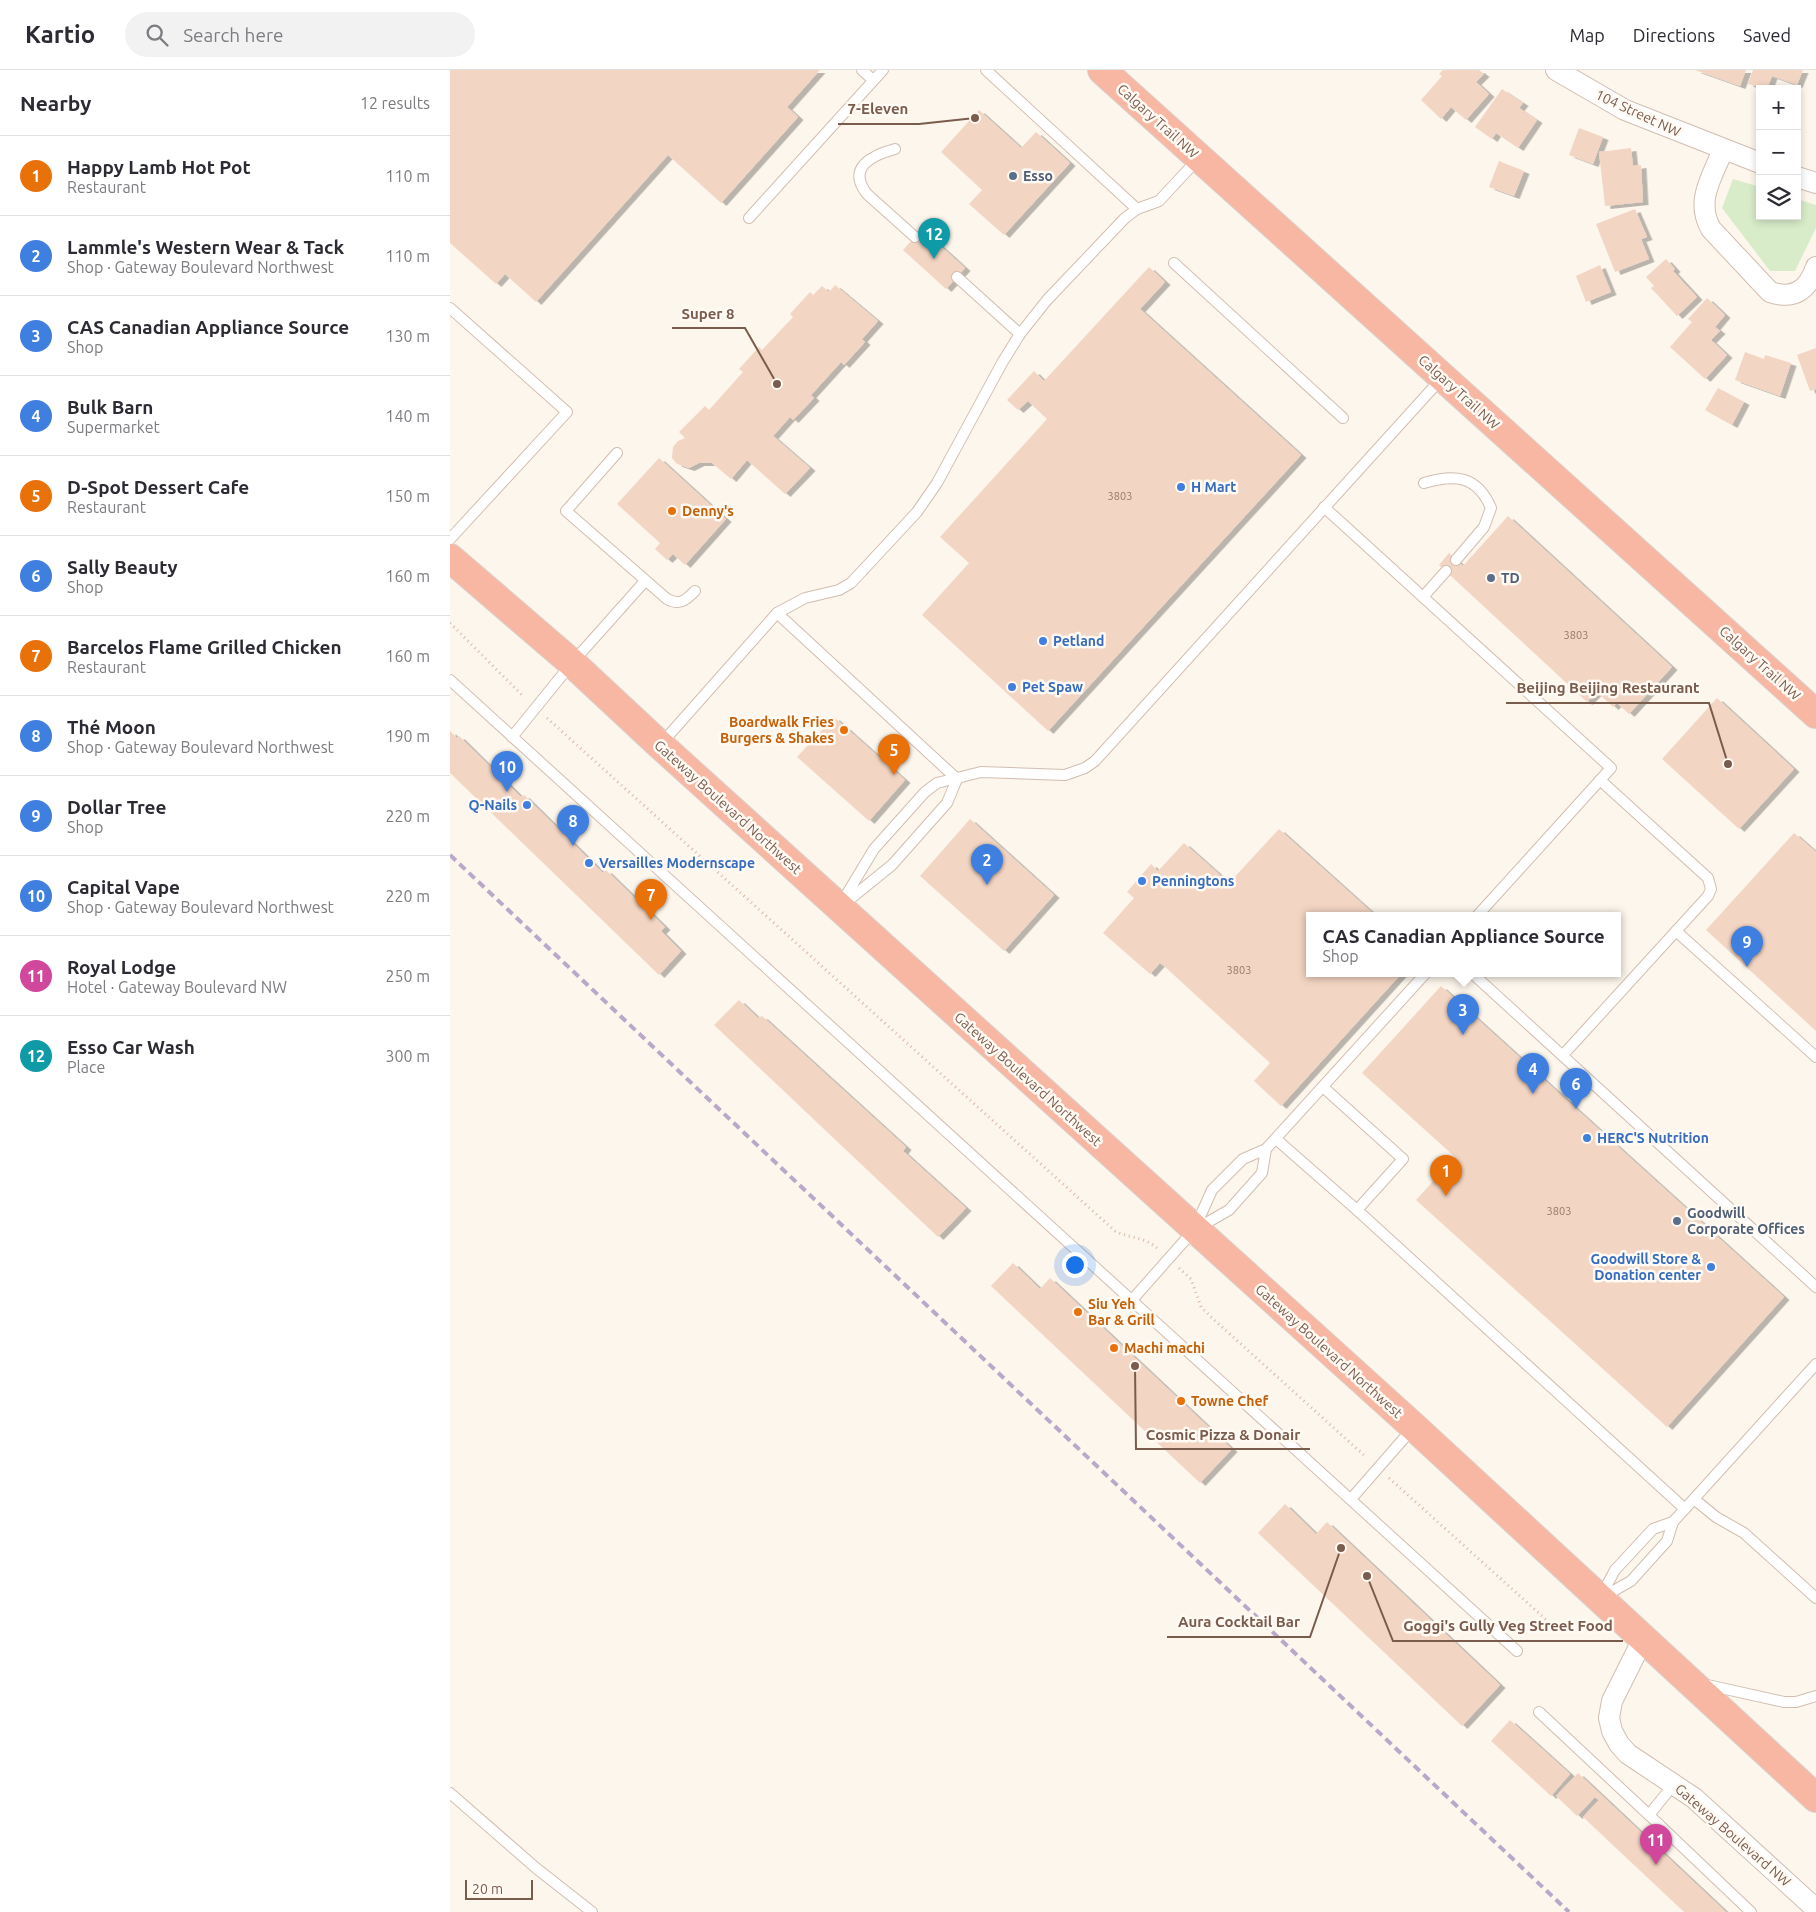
<!DOCTYPE html>
<html lang="en">
<head>
<meta charset="utf-8">
<style>
  :root { --surface:#fff; --page:#f2f2f3; --text:#2b2b33; --muted:#7c7c81; --line:#e1e1e2; --accent:#2563eb }
  body { margin:0; font-family:Ubuntu,sans-serif; background:var(--page); color:var(--text) }
  .controls { position:absolute; right:15px; top:15px; display:grid; overflow:hidden; border-radius:0px; box-shadow:0 2px 8px #0003 }
  .controls button { width:45px; height:45px; display:grid; place-items:center; padding:0; border:0; border-bottom:1px solid var(--line); background:var(--surface); color:var(--text); font:25px sans-serif }
  .scale { position:absolute; left:15px; bottom:12px; width:68px; box-sizing:border-box; padding-left:5px; border:2px solid #7a5c4d; border-top:0; font-size:14px; line-height:18px; white-space:nowrap; color:#7a5c4d; -webkit-text-stroke:4px #fffaf3; paint-order:stroke }
  .you { position:absolute; left:624px; top:1194px; width:18px; height:18px; margin:-12px; border:4px solid #fff; border-radius:50%; background:#1a73e8; box-shadow:0 0 0 8px #1a73e833 }
  .badge { display:grid; place-items:center; width:32px; height:32px; border-radius:50%; background:var(--accent); color:#fff; font-size:16px; font-weight:700 }
  .pin { position:absolute; translate:-50% -41px; filter:drop-shadow(0 1px 2px #0008) }
  .pin::after { content:''; position:absolute; top:26px; width:18px; height:15px; background:inherit; clip-path:polygon(0 0,100% 0,50% 100%) }
  .popup { position:absolute; left:856px; top:842px; width:315px; height:65px; box-sizing:border-box; display:grid; place-content:center; border-radius:0px; background:var(--surface); filter:drop-shadow(0 1px 4px #0005); font-size:16px; white-space:nowrap; color:var(--muted) }
  .popup b { font-size:19px; color:var(--text) }
  .popup::after { content:''; position:absolute; left:50%; top:100%; margin-left:-10px; border:10px solid transparent; border-top-color:var(--surface) }
  .list { margin:0; padding:0; list-style:none }
  h2 { display:flex; justify-content:space-between; align-items:center; height:65px; margin:0; padding:0 20px; font-size:21px }
  h2 small { font-size:16px; font-weight:400; color:var(--muted) }
  .list li { display:grid; grid-template-columns:32px 1fr auto; gap:15px; align-items:center; box-sizing:border-box; height:80px; padding:0 20px; border-top:1px solid var(--line) }
  .list b { display:block; font-size:19px; white-space:nowrap }
  .list p { margin:0; font-size:16px; white-space:nowrap; color:var(--muted) }
  .list em { font-size:16px; font-style:normal; color:var(--muted) }
  .icon { flex:none; width:28px; height:28px; fill:none; stroke:currentColor; stroke-width:2; stroke-linecap:round; stroke-linejoin:round }
  .map { position:relative; flex:none; width:1366px; height:1842px; overflow:hidden }
  header { display:flex; align-items:center; gap:30px; box-sizing:border-box; height:70px; padding:0 25px; background:var(--surface); border-bottom:1px solid var(--line) }
  header strong { font-size:24px }
  nav { display:flex; gap:28px; margin-inline-start:auto; font-size:18px }
  .search { width:350px; height:45px; background:var(--page); display:flex; align-items:center; gap:12px; box-sizing:border-box; padding:0 18px; border-radius:28px; color:var(--muted); font-size:19px }
  main { display:flex }
  aside { flex:1; background:var(--surface) }
  .map>svg:first-child { display:block }
</style>
</head>
<body>
<header>
<strong>Kartio</strong>
<div class="search"><svg class="icon" aria-label="search" viewBox="0 0 24 24"><circle cx="10" cy="10" r="6"/><path d="M15 15l6 6"/></svg>Search here</div>
<nav><a>Map</a><a>Directions</a><a>Saved</a></nav>
</header>
<main>
<aside>
<h2>Nearby<small>12 results</small></h2>
<ul class="list">
<li><span class="badge" style="background:#e8710a">1</span><div><b>Happy Lamb Hot Pot</b><p>Restaurant</p></div><em>110 m</em></li>
<li><span class="badge" style="background:#3f7fe0">2</span><div><b>Lammle's Western Wear &amp; Tack</b><p>Shop · Gateway Boulevard Northwest</p></div><em>110 m</em></li>
<li><span class="badge" style="background:#3f7fe0">3</span><div><b>CAS Canadian Appliance Source</b><p>Shop</p></div><em>130 m</em></li>
<li><span class="badge" style="background:#3f7fe0">4</span><div><b>Bulk Barn</b><p>Supermarket</p></div><em>140 m</em></li>
<li><span class="badge" style="background:#e8710a">5</span><div><b>D-Spot Dessert Cafe</b><p>Restaurant</p></div><em>150 m</em></li>
<li><span class="badge" style="background:#3f7fe0">6</span><div><b>Sally Beauty</b><p>Shop</p></div><em>160 m</em></li>
<li><span class="badge" style="background:#e8710a">7</span><div><b>Barcelos Flame Grilled Chicken</b><p>Restaurant</p></div><em>160 m</em></li>
<li><span class="badge" style="background:#3f7fe0">8</span><div><b>Thé Moon</b><p>Shop · Gateway Boulevard Northwest</p></div><em>190 m</em></li>
<li><span class="badge" style="background:#3f7fe0">9</span><div><b>Dollar Tree</b><p>Shop</p></div><em>220 m</em></li>
<li><span class="badge" style="background:#3f7fe0">10</span><div><b>Capital Vape</b><p>Shop · Gateway Boulevard Northwest</p></div><em>220 m</em></li>
<li><span class="badge" style="background:#d1479c">11</span><div><b>Royal Lodge</b><p>Hotel · Gateway Boulevard NW</p></div><em>250 m</em></li>
<li><span class="badge" style="background:#0f9aa8">12</span><div><b>Esso Car Wash</b><p>Place</p></div><em>300 m</em></li>
</ul>
</aside>
<div class="map">
<svg width="1366" height="1842" viewBox="0 0 1366 1842">
  <defs>
    <filter id="shadow"><feDropShadow dx="5.5" dy="3" stdDeviation="0" flood-color="#0004"/></filter>
  </defs>
  <rect width="100%" height="100%" fill="#fdf6ec"/>
  <polygon fill="#d8ecc9" points="1283,109 1310,117 1310,146 1347,146 1347,129 1366,135 1366,158 1345,201 1320,201 1272,138"/>
  <g fill="#f3d5c3" filter="url(#shadow)">
    <polygon points="0,0 370,0 337,37 348,47 271,133 218,85 86,232 55,204 46,214 0,173"/>
    <polygon points="993,0 1029,0 1034,4 1026,12 1039,24 1016,50 1001,37 991,49 971,30 992,6 989,4"/>
    <polygon points="1245,0 1296,0 1290,16"/>
    <polygon points="1303,0 1353,0 1347,15 1322,6 1317,19 1298,14"/>
    <polygon points="1052,19 1073,33 1069,38 1087,50 1068,78 1046,63 1042,69 1025,57"/>
    <polygon points="529,40 571,78 586,62 620,93 554,165 519,134 532,120 491,82"/>
    <polygon points="1129,58 1153,67 1143,94 1119,85"/>
    <polygon points="1181,78 1183,96 1191,95 1193,132 1155,136 1149,82"/>
    <polygon points="1049,91 1074,101 1064,126 1039,117"/>
    <polygon points="1185,139 1197,167 1191,169 1199,189 1165,202 1146,154"/>
    <polygon points="472,159 515,198 496,219 453,180"/>
    <polygon points="1216,189 1225,199 1223,201 1247,227 1227,246 1201,218 1204,216 1196,207"/>
    <polygon points="1150,195 1161,222 1136,232 1126,206"/>
    <polygon points="699,197 715,212 690,239 851,385 598,661 472,545 519,493 490,467 597,349 578,331 568,340 557,330 584,301 594,311"/>
    <polygon points="385,215 428,251 412,269 415,272 394,295 391,292 361,325 364,328 343,350 340,347 323,366 360,398 335,424 297,390 281,409 262,393 249,393 239,398 227,394 222,388 223,377 228,371 235,368 229,362 255,336 259,340 293,302 289,299 309,277 312,280 343,247 340,244 360,222 363,225 372,216 379,222"/>
    <polygon points="1257,228 1275,245 1265,257 1270,261 1261,270 1277,285 1255,309 1220,277 1242,252 1238,249"/>
    <polygon points="1366,278 1366,319 1360,321 1347,285"/>
    <polygon points="1295,282 1314,289 1315,285 1341,293 1330,326 1285,310"/>
    <polygon points="1268,318 1294,332 1282,355 1255,340"/>
    <polygon points="209,388 276,449 235,495 223,484 217,490 205,479 210,473 167,434"/>
    <polygon points="1058,446 1222,597 1179,644 1167,633 1163,637 1147,622 1137,632 989,495 999,483 1013,496"/>
    <polygon points="1267,628 1344,699 1289,759 1212,689"/>
    <polygon points="384,647 455,710 419,751 347,687"/>
    <polygon points="0,661 7,668 9,666 71,727 74,725 153,803 156,800 215,857 211,861 231,881 209,905 0,703"/>
    <polygon points="520,749 604,825 554,881 470,806"/>
    <polygon points="829,759 926,846 859,846 859,904 951,904 831,1036 804,1011 820,993 714,896 710,893 700,904 653,863 684,828 677,822 701,794 708,801 734,773 779,813"/>
    <polygon points="1344,763 1366,782 1366,961 1256,860"/>
    <polygon points="991,916 1334,1227 1217,1357 966,1130 1005,1087 912,1003"/>
    <polygon points="289,930 308,948 312,946 456,1077 453,1081 516,1138 488,1167 264,955"/>
    <polygon points="563,1193 590,1219 600,1208 782,1379 750,1413 541,1216"/>
    <polygon points="835,1434 866,1464 877,1452 1050,1615 1012,1656 808,1463"/>
    <polygon points="1060,1650 1120,1704 1101,1726 1041,1671"/>
    <polygon points="1128,1703 1276,1842 1234,1842 1133,1747 1149,1730 1145,1727 1127,1746 1106,1726"/>
  </g>
  <g fill="none" stroke-linecap="round" stroke-linejoin="round">
    <g stroke="#d1beb0" stroke-width="12">
      <g id="lane">
        <polyline points="412,0 423,10"/>
        <polyline points="536,0 687,139"/>
        <path d="M 445,79 C 423,85 396,97 417,124 L 465,167"/>
        <polyline points="299,148 433,0"/>
        <polyline points="724,193 893,348"/>
        <polyline points="507,207 570,264"/>
        <polyline points="0,238 117,342 0,469"/>
        <path d="M 167,383 L 116,441 L 217,529 C 230,536 236,530 245,521"/>
        <path d="M 974,413 C 1004,404 1027,405 1041,438 L 1034,457 L 1006,490"/>
        <polyline points="874,437 1161,698 1027,846"/>
        <polyline points="973,527 996,501"/>
        <polyline points="327,543 355,528 389,520 401,513 467,442 487,413 552,293 570,264 597,230 675,148 687,139 709,131 748,89"/>
        <polyline points="0,610 1067,1581"/>
        <polyline points="62,667 122,593 195,511"/>
        <polyline points="211,674 327,543 507,709"/>
        <polyline points="395,833 442,795 497,733 507,709"/>
        <polyline points="389,837 424,779 475,722 487,713 531,702 615,705 635,698 645,691 991,309"/>
        <polyline points="1226,861 1366,987"/>
        <polyline points="1023,904 1366,1217"/>
        <polyline points="1113,985 1258,826 1261,819 1258,808 1150,710"/>
        <polyline points="826,1069 907,1140 953,1089 873,1017"/>
        <polyline points="907,1140 1235,1439"/>
        <polyline points="746,1159 779,1140 812,1103 816,1079"/>
        <polyline points="682,1230 744,1160 762,1120 793,1089 816,1079 975,904"/>
        <polyline points="901,1429 963,1358"/>
        <polyline points="1244,1429 1266,1447 1294,1463 1366,1528"/>
        <polyline points="1151,1526 1165,1500 1203,1459 1223,1452"/>
        <polyline points="1151,1528 1181,1511 1217,1471 1223,1452 1366,1294"/>
        <polyline points="1253,1614 1334,1632 1346,1632 1366,1626"/>
        <polyline points="1089,1642 1199,1745"/>
        <polyline points="1224,1714 1199,1745 1301,1842"/>
        <polyline points="0,1723 86,1798 142,1842"/>
      </g>
    </g>
    <g stroke="#d1beb0" stroke-width="22">
      <g id="street">
        <polyline points="1106,0 1175,40 1310,93"/>
        <path d="M 1273,80 C 1262,107 1245,131 1261,159 L 1320,222 C 1344,230 1358,220 1366,197"/>
        <polyline points="1347,107 1366,113"/>
        <polyline points="1193,1569 1162,1631 1159,1648 1162,1661 1169,1674 1178,1684 1244,1728 1366,1839"/>
      </g>
    </g>
    <g stroke="#dad1cd" stroke-width="30">
      <g id="highway">
        <polyline points="652,0 1366,644"/>
        <polyline points="0,488 122,593 210,675 964,1357 1366,1728"/>
      </g>
    </g>
    <g stroke="#d9b8a5" stroke-width="3" stroke-dasharray="1 4" stroke-linecap="butt">
      <polyline points="0,553 74,627"/>
      <path d="M 97,648 L 665,1161 C 681,1169 694,1166 708,1179"/>
      <polyline points="729,1198 741,1209 751,1237 761,1247 916,1387"/>
      <polyline points="939,1408 1102,1555"/>
    </g>
    <use href="#lane" stroke="#fff" stroke-width="10"/>
    <use href="#street" stroke="#fff" stroke-width="20"/>
    <use href="#highway" stroke="#f7b7a3" stroke-width="28"/>
    <polyline stroke="#b9a8c9" stroke-width="4" stroke-dasharray="8 5" stroke-linecap="butt" points="0,785 1119,1842"/>
  </g>
  <g fill="#5c6f8a" stroke="#fffaf3" stroke-width="2">
    <circle cx="563" cy="106" r="5"/>
    <circle cx="1041" cy="508" r="5"/>
    <circle cx="1227" cy="1151" r="5"/>
  </g>
  <g fill="#3f7fe0" stroke="#fffaf3" stroke-width="2">
    <circle cx="731" cy="417" r="5"/>
    <circle cx="593" cy="571" r="5"/>
    <circle cx="562" cy="617" r="5"/>
    <circle cx="77" cy="735" r="5"/>
    <circle cx="139" cy="793" r="5"/>
    <circle cx="692" cy="811" r="5"/>
    <circle cx="1137" cy="1068" r="5"/>
    <circle cx="1261" cy="1197" r="5"/>
  </g>
  <g fill="#e8710a" stroke="#fffaf3" stroke-width="2">
    <circle cx="222" cy="441" r="5"/>
    <circle cx="394" cy="660" r="5"/>
    <circle cx="628" cy="1242" r="5"/>
    <circle cx="664" cy="1278" r="5"/>
    <circle cx="731" cy="1331" r="5"/>
  </g>
  <g text-anchor="middle" stroke-width="5" stroke-linejoin="round" paint-order="stroke">
    <g font-size="11" fill="#987a6a">
      <text x="670" y="430">3803</text>
      <text x="1126" y="569">3803</text>
      <text x="789" y="904">3803</text>
      <text x="1109" y="1145">3803</text>
    </g>
    <g font-size="14" fill="#7a5c4d" stroke="#fffaf3">
      <text transform="translate(1188 43) rotate(25)" y="5">104 Street NW</text>
      <text transform="translate(708 51) rotate(42)" y="5">Calgary Trail NW</text>
      <text transform="translate(1009 322) rotate(42)" y="5">Calgary Trail NW</text>
      <text transform="translate(1310 593) rotate(42)" y="5">Calgary Trail NW</text>
      <text transform="translate(278 737) rotate(42)" y="5">Gateway Boulevard Northwest</text>
      <text transform="translate(578 1009) rotate(42)" y="5">Gateway Boulevard Northwest</text>
      <text transform="translate(879 1281) rotate(42)" y="5">Gateway Boulevard Northwest</text>
      <text transform="translate(1283 1765) rotate(41)" y="5">Gateway Boulevard NW</text>
    </g>
    <g font-size="14" font-weight="bold" fill="#4e5e75" stroke="#fffaf3" text-anchor="start">
      <text x="573" y="111">Esso</text>
      <text x="1051" y="513">TD</text>
      <text x="1237" y="1148">Goodwill<tspan x="1237" dy="16">Corporate Offices</tspan></text>
    </g>
    <g font-size="14" font-weight="bold" fill="#366cbe" stroke="#fffaf3" text-anchor="start">
      <text x="741" y="422">H Mart</text>
      <text x="603" y="576">Petland</text>
      <text x="572" y="622">Pet Spaw</text>
      <text x="67" y="740" text-anchor="end">Q-Nails</text>
      <text x="149" y="798">Versailles Modernscape</text>
      <text x="702" y="816">Penningtons</text>
      <text x="1147" y="1073">HERC'S Nutrition</text>
      <text x="1251" y="1194" text-anchor="end">Goodwill Store &amp;<tspan x="1251" dy="16">Donation center</tspan></text>
    </g>
    <g font-size="14" font-weight="bold" fill="#c56008" stroke="#fffaf3" text-anchor="start">
      <text x="232" y="446">Denny's</text>
      <text x="384" y="657" text-anchor="end">Boardwalk Fries<tspan x="384" dy="16">Burgers &amp; Shakes</tspan></text>
      <text x="638" y="1239">Siu Yeh<tspan x="638" dy="16">Bar &amp; Grill</tspan></text>
      <text x="674" y="1283">Machi machi</text>
      <text x="741" y="1336">Towne Chef</text>
    </g>
  </g>
  <path fill="none" stroke="#7a5c4d" stroke-width="2" d="M525 48L469 54H388M327 314L295 258H222M1278 694L1259 633H1056M685 1296L686 1379H860M891 1478L860 1567H717M917 1506L943 1571H1173"/>
  <g fill="#7a5c4d" stroke="#fffaf3" stroke-width="2">
    <circle cx="525" cy="48" r="5"/>
    <circle cx="327" cy="314" r="5"/>
    <circle cx="1278" cy="694" r="5"/>
    <circle cx="685" cy="1296" r="5"/>
    <circle cx="891" cy="1478" r="5"/>
    <circle cx="917" cy="1506" r="5"/>
  </g>
  <g font-size="15" text-anchor="middle" font-weight="bold" fill="#7a5c4d" stroke="#fffaf3" stroke-width="5" stroke-linejoin="round" paint-order="stroke">
    <text x="428" y="44">7-Eleven</text>
    <text x="258" y="249">Super 8</text>
    <text x="1158" y="623">Beijing Beijing Restaurant</text>
    <text x="773" y="1370">Cosmic Pizza &amp; Donair</text>
    <text x="789" y="1557">Aura Cocktail Bar</text>
    <text x="1058" y="1561">Goggi's Gully Veg Street Food</text>
  </g>
</svg>
<div class="controls">
<button>+</button>
<button>−</button>
<button><svg class="icon" aria-label="layers" viewBox="0 0 24 24"><path d="M12 4l9 5-9 5-9-5zM3 14l9 5 9-5"/></svg></button>
</div>
<div class="scale">20 m</div>
<div class="you"></div>
<div class="pin badge" style="left:996px;top:1126px;background:#e8710a">1</div>
<div class="pin badge" style="left:537px;top:815px;background:#3f7fe0">2</div>
<div class="pin badge" style="left:1013px;top:965px;background:#3f7fe0">3</div>
<div class="popup"><b>CAS Canadian Appliance Source</b>Shop</div>
<div class="pin badge" style="left:1083px;top:1024px;background:#3f7fe0">4</div>
<div class="pin badge" style="left:444px;top:705px;background:#e8710a">5</div>
<div class="pin badge" style="left:1126px;top:1039px;background:#3f7fe0">6</div>
<div class="pin badge" style="left:201px;top:850px;background:#e8710a">7</div>
<div class="pin badge" style="left:123px;top:776px;background:#3f7fe0">8</div>
<div class="pin badge" style="left:1297px;top:897px;background:#3f7fe0">9</div>
<div class="pin badge" style="left:57px;top:722px;background:#3f7fe0">10</div>
<div class="pin badge" style="left:1206px;top:1795px;background:#d1479c">11</div>
<div class="pin badge" style="left:484px;top:189px;background:#0f9aa8">12</div>
</div>
</main>
</body>
</html>
